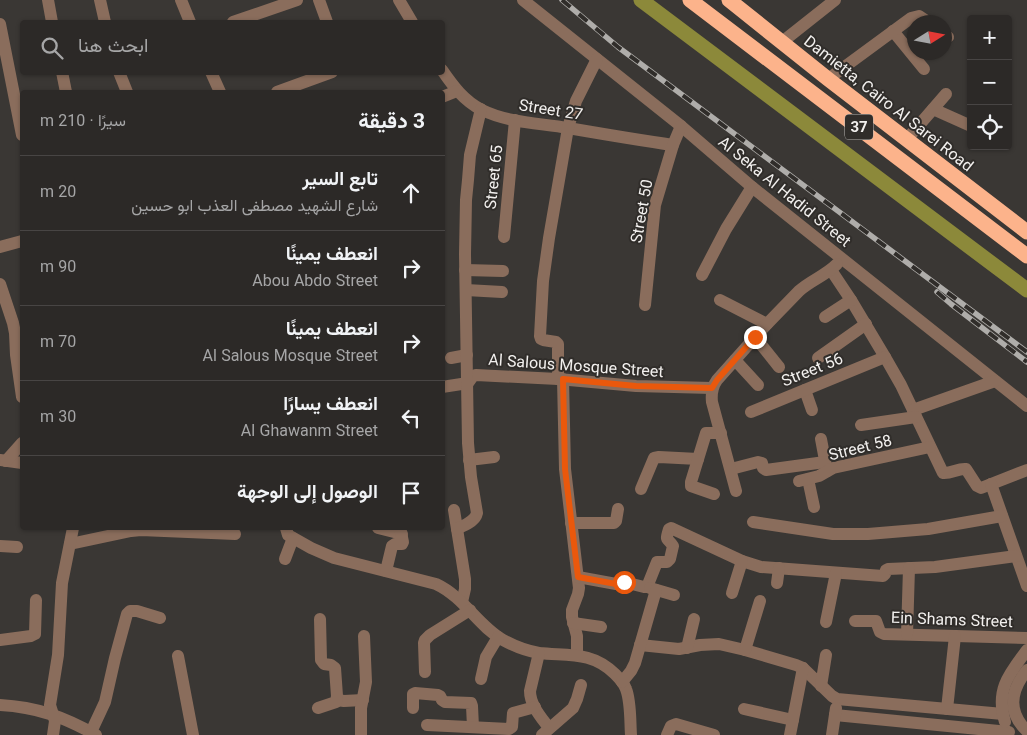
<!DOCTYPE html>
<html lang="ar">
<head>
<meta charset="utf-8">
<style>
  :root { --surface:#2c2927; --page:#34312f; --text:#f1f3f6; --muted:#a6a6a7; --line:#484544 }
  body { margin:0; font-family:Georgia,Vazirmatn,serif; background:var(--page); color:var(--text); direction:rtl }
  .controls { position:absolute; right:15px; top:15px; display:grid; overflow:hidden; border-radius:5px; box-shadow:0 1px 4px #0004 }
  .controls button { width:45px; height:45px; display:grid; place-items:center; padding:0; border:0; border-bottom:1px solid var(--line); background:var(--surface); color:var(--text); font:25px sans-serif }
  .compass { position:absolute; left:907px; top:15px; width:45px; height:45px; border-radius:50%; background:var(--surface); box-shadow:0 1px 4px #0004; rotate:79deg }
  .stop { position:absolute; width:15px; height:15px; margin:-11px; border:4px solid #ea580c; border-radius:50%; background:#fff }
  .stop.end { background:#ea580c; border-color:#fff; box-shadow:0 1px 5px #0008 }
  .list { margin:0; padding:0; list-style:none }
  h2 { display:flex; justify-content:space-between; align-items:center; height:65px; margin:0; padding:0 20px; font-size:21px }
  h2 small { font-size:16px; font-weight:400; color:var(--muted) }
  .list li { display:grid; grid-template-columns:32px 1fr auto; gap:15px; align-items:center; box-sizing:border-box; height:75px; padding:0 20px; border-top:1px solid var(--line) }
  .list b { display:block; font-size:19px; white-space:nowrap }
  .list p { margin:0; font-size:16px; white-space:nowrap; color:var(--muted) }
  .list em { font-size:16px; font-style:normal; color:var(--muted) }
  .icon { flex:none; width:28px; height:28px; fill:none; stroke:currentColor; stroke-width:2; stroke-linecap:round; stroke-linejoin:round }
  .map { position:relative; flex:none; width:1027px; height:735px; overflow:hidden; direction:ltr }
  .search { position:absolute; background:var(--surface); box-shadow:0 1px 4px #0004; left:20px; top:20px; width:425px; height:55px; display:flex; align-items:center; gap:12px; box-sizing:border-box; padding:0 18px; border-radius:5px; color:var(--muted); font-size:19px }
  .panel { position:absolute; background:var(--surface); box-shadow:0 1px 4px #0004; left:20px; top:90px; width:425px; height:440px; border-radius:5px; direction:rtl }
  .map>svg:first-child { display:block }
</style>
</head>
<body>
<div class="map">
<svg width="1027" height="735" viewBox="0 0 1027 735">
  <rect width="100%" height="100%" fill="#3a3734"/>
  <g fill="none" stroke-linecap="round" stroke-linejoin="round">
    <polyline stroke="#8c893a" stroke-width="15" points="641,0 1027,290"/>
    <g stroke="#8a6d5c" stroke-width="12">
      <polyline points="48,0 52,22"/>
      <polyline points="100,0 105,22"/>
      <polyline points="181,0 190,22"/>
      <polyline points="319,0 327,22"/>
      <polyline points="399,0 412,22"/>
      <polyline points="523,0 681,126 752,187 1027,406"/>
      <polyline points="233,22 297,0"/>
      <polyline points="0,24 22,135"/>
      <polyline points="893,31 924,69"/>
      <polyline points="944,34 948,37"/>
      <polyline points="782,42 835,0"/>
      <path d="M 442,70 C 453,86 464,101 482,110 C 509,123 539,123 568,128 C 603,134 638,140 673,145"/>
      <polyline points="62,72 66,92"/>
      <polyline points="119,72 127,92"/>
      <polyline points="211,72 220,92"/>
      <polyline points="828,79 911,18 919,16 928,22"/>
      <polyline points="277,92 332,72"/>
      <polyline points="442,97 457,91"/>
      <polyline points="933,109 971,126"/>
      <polyline points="907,139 946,94"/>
      <polyline points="504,237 515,120"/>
      <polyline points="0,247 22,241"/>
      <polyline points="465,270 503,271"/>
      <path d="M 831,270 L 851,300 L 885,357 L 901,385 L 943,473 C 951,474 958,468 966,469 L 977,486 L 981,488 L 1027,470"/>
      <polyline points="702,275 726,229 752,187"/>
      <polyline points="0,284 13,323 15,333 16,355 22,397"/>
      <polyline points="466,290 502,292"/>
      <polyline points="720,300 767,324"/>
      <polyline points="645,305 655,205 673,145 681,126"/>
      <polyline points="825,317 851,300"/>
      <polyline points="755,337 779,367"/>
      <polyline points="451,358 467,355"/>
      <polyline points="818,358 866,324"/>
      <polyline points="735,360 758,385"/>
      <polyline points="558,379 558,344 556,342 543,340 541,339 540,336 543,281 549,238 568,128 576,101 597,59"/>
      <polyline points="563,379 565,469 579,588 578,594 572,610 572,617 577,636 577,655"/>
      <polyline points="442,387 468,383 473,376 476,375 558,379 636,386 712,388"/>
      <polyline points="805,390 812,410"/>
      <polyline points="913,410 995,381"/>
      <polyline points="751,412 885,357"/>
      <polyline points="861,425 916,417"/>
      <polyline points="821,439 827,471"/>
      <polyline points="0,460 22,463"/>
      <polyline points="469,460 494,457"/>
      <polyline points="6,461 22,443"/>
      <polyline points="731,469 758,462 762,463 763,468 766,470 825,462"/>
      <polyline points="808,479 814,507"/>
      <polyline points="799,481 819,476 833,468 930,447"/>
      <polyline points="991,484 1027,586"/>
      <polyline points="641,489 654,458 659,457 698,459"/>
      <path d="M 736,491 L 712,402 C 711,393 712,387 717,380 L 767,324 L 799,291 C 811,280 825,276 837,264"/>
      <polyline points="714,494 691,486 691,482 706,433 721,433"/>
      <polyline points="454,510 465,579 465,589 462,602"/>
      <polyline points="753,522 833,534 868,534 928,529 1002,516"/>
      <polyline points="571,523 614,523 616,521 618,509"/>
      <path d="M 286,528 L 288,535 L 311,548 L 334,558 L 436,584 C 464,597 478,626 503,640 C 514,646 527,651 539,653 C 568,656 592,651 615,674 C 619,678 624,683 626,689 C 631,702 630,721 631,735"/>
      <polyline points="378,528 402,534"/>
      <path d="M 457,529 C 464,525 475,522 477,513 L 471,477 L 468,443 L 465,254 L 466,200 L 468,180 L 470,155 L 481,109"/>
      <polyline points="70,544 131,531 141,530 235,534"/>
      <polyline points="0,546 17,547"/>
      <polyline points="285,559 293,538"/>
      <polyline points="386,571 392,546 395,544 402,544 403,542 400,528"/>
      <path d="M 578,577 L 616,584 L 624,582 L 644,587 L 647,587 L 657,562 L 667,562 L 670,559 L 673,546 C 667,537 665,542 669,529 L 671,528 L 742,561 L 761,567 L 883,576 L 885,574 L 886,570 L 888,569 L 935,567 L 1016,556"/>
      <polyline points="777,583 779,568"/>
      <polyline points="650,588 674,595"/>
      <polyline points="732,593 742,561"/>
      <polyline points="855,621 876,621 880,632 884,634 1027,638"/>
      <polyline points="826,622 836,573"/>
      <polyline points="573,623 601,627"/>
      <polyline points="907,634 909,568"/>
      <polyline points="0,640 31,636 35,634 36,600"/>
      <polyline points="640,645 679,649 700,645 719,644 745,650 796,665 803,668 832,696 837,699 1003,714"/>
      <polyline points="687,648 694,619"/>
      <polyline points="745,650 760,601"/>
      <path d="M 539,653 L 530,691 C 530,705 541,717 549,728"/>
      <polyline points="178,656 193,735"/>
      <path d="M 1027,670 C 1010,691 1007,712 1027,731"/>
      <polyline points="425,672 424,643 425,640 430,635 470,610"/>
      <polyline points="481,679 486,657 498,637"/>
      <polyline points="622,682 631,671 635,663 656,590"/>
      <polyline points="821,686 826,655"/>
      <polyline points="337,700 344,701 363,700"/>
      <path d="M 0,705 C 37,707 64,717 96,735"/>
      <polyline points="318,708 336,702 337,696 335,668 331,665 324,664 321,660 320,619"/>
      <polyline points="413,708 413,694 415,693 438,695 440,696 442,700 445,702 471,703 472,706 473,727"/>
      <polyline points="744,709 793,720"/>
      <polyline points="947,709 955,636"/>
      <polyline points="835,715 1009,732"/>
      <path d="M 1005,722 C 995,690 1009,674 1027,650"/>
      <polyline points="427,725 509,729 512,727 513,713 535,707"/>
      <polyline points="91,732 105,702 115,658 127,614 130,611 137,611 160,618"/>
      <polyline points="53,735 55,721 50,705 58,655 62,583 73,528"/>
      <polyline points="361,735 361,708 366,682 364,636"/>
      <polyline points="542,735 573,708 577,699 581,685"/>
      <polyline points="667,735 671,726 676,724 714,735"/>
      <polyline points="790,735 803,668"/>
      <polyline points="832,735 836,708"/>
    </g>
    <g stroke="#fcb38b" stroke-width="15">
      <polyline points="690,0 1027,256"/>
      <polyline points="729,0 828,79 1027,232"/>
    </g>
    <g stroke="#afadaa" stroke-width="5.5">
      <g id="rail">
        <polyline points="562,0 618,47 1027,352"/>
        <polyline points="937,292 951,304 1027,362"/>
      </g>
    </g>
    <use href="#rail" stroke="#302d2a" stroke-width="4" stroke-dasharray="11" stroke-linecap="butt"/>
  </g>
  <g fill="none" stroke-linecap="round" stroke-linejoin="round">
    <polyline stroke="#ea580c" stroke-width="6" points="624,582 616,584 578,577 565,469 563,379 636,386 712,388 717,380 755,337"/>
  </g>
  <g text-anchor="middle" stroke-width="4" stroke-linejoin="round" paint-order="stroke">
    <rect fill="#302d2a" stroke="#b8b6b3" stroke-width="1" x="845" y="114.5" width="28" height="25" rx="4"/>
    <g font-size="15" font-weight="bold" fill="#f2f0ee">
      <text x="859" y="132">37</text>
    </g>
    <g font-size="16" fill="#f2f0ee" stroke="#302d2a">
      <text transform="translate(889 103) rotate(38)" y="6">Damietta, Cairo Al Sarei Road</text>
      <text transform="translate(551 109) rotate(9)" y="6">Street 27</text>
      <text transform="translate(493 177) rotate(-84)" y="6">Street 65</text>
      <text transform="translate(785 191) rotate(39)" y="6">Al Seka Al Hadid Street</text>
      <text transform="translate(641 211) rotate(-80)" y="6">Street 50</text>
      <text transform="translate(576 365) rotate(4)" y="6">Al Salous Mosque Street</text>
      <text transform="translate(812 369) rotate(-22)" y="6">Street 56</text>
      <text transform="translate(860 447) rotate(-14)" y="6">Street 58</text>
      <text transform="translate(952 619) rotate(2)" y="6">Ein Shams Street</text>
    </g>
  </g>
</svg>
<div class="controls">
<button>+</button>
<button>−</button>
<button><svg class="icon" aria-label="locate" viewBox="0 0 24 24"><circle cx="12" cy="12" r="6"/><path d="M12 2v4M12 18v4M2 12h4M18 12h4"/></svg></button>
</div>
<svg class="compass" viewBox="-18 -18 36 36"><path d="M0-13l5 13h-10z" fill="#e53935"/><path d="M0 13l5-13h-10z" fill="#a6a6a7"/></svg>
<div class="stop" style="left:624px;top:582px"></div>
<div class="stop end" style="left:755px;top:337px"></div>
<div class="search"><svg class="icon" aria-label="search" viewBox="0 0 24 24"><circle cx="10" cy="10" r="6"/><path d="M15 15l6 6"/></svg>ابحث هنا</div>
<section class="panel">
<h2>3 دقيقة<small>سيرًا · 210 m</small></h2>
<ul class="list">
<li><svg class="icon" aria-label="ahead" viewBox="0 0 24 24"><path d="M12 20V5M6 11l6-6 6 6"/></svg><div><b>تابع السير</b><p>شارع الشهيد مصطفى العذب ابو حسين</p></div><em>20 m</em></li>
<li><svg class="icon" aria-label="right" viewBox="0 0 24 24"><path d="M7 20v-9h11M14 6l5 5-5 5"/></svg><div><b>انعطف يمينًا</b><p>Abou Abdo Street</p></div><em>90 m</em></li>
<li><svg class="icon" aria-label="right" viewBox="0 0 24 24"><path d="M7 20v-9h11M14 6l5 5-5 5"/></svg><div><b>انعطف يمينًا</b><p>Al Salous Mosque Street</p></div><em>70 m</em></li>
<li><svg class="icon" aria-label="left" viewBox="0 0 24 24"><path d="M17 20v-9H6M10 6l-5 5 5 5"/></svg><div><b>انعطف يسارًا</b><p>Al Ghawanm Street</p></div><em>30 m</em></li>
<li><svg class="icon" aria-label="arrive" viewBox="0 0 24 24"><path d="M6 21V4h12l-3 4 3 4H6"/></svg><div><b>الوصول إلى الوجهة</b></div></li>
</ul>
</section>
</div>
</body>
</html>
